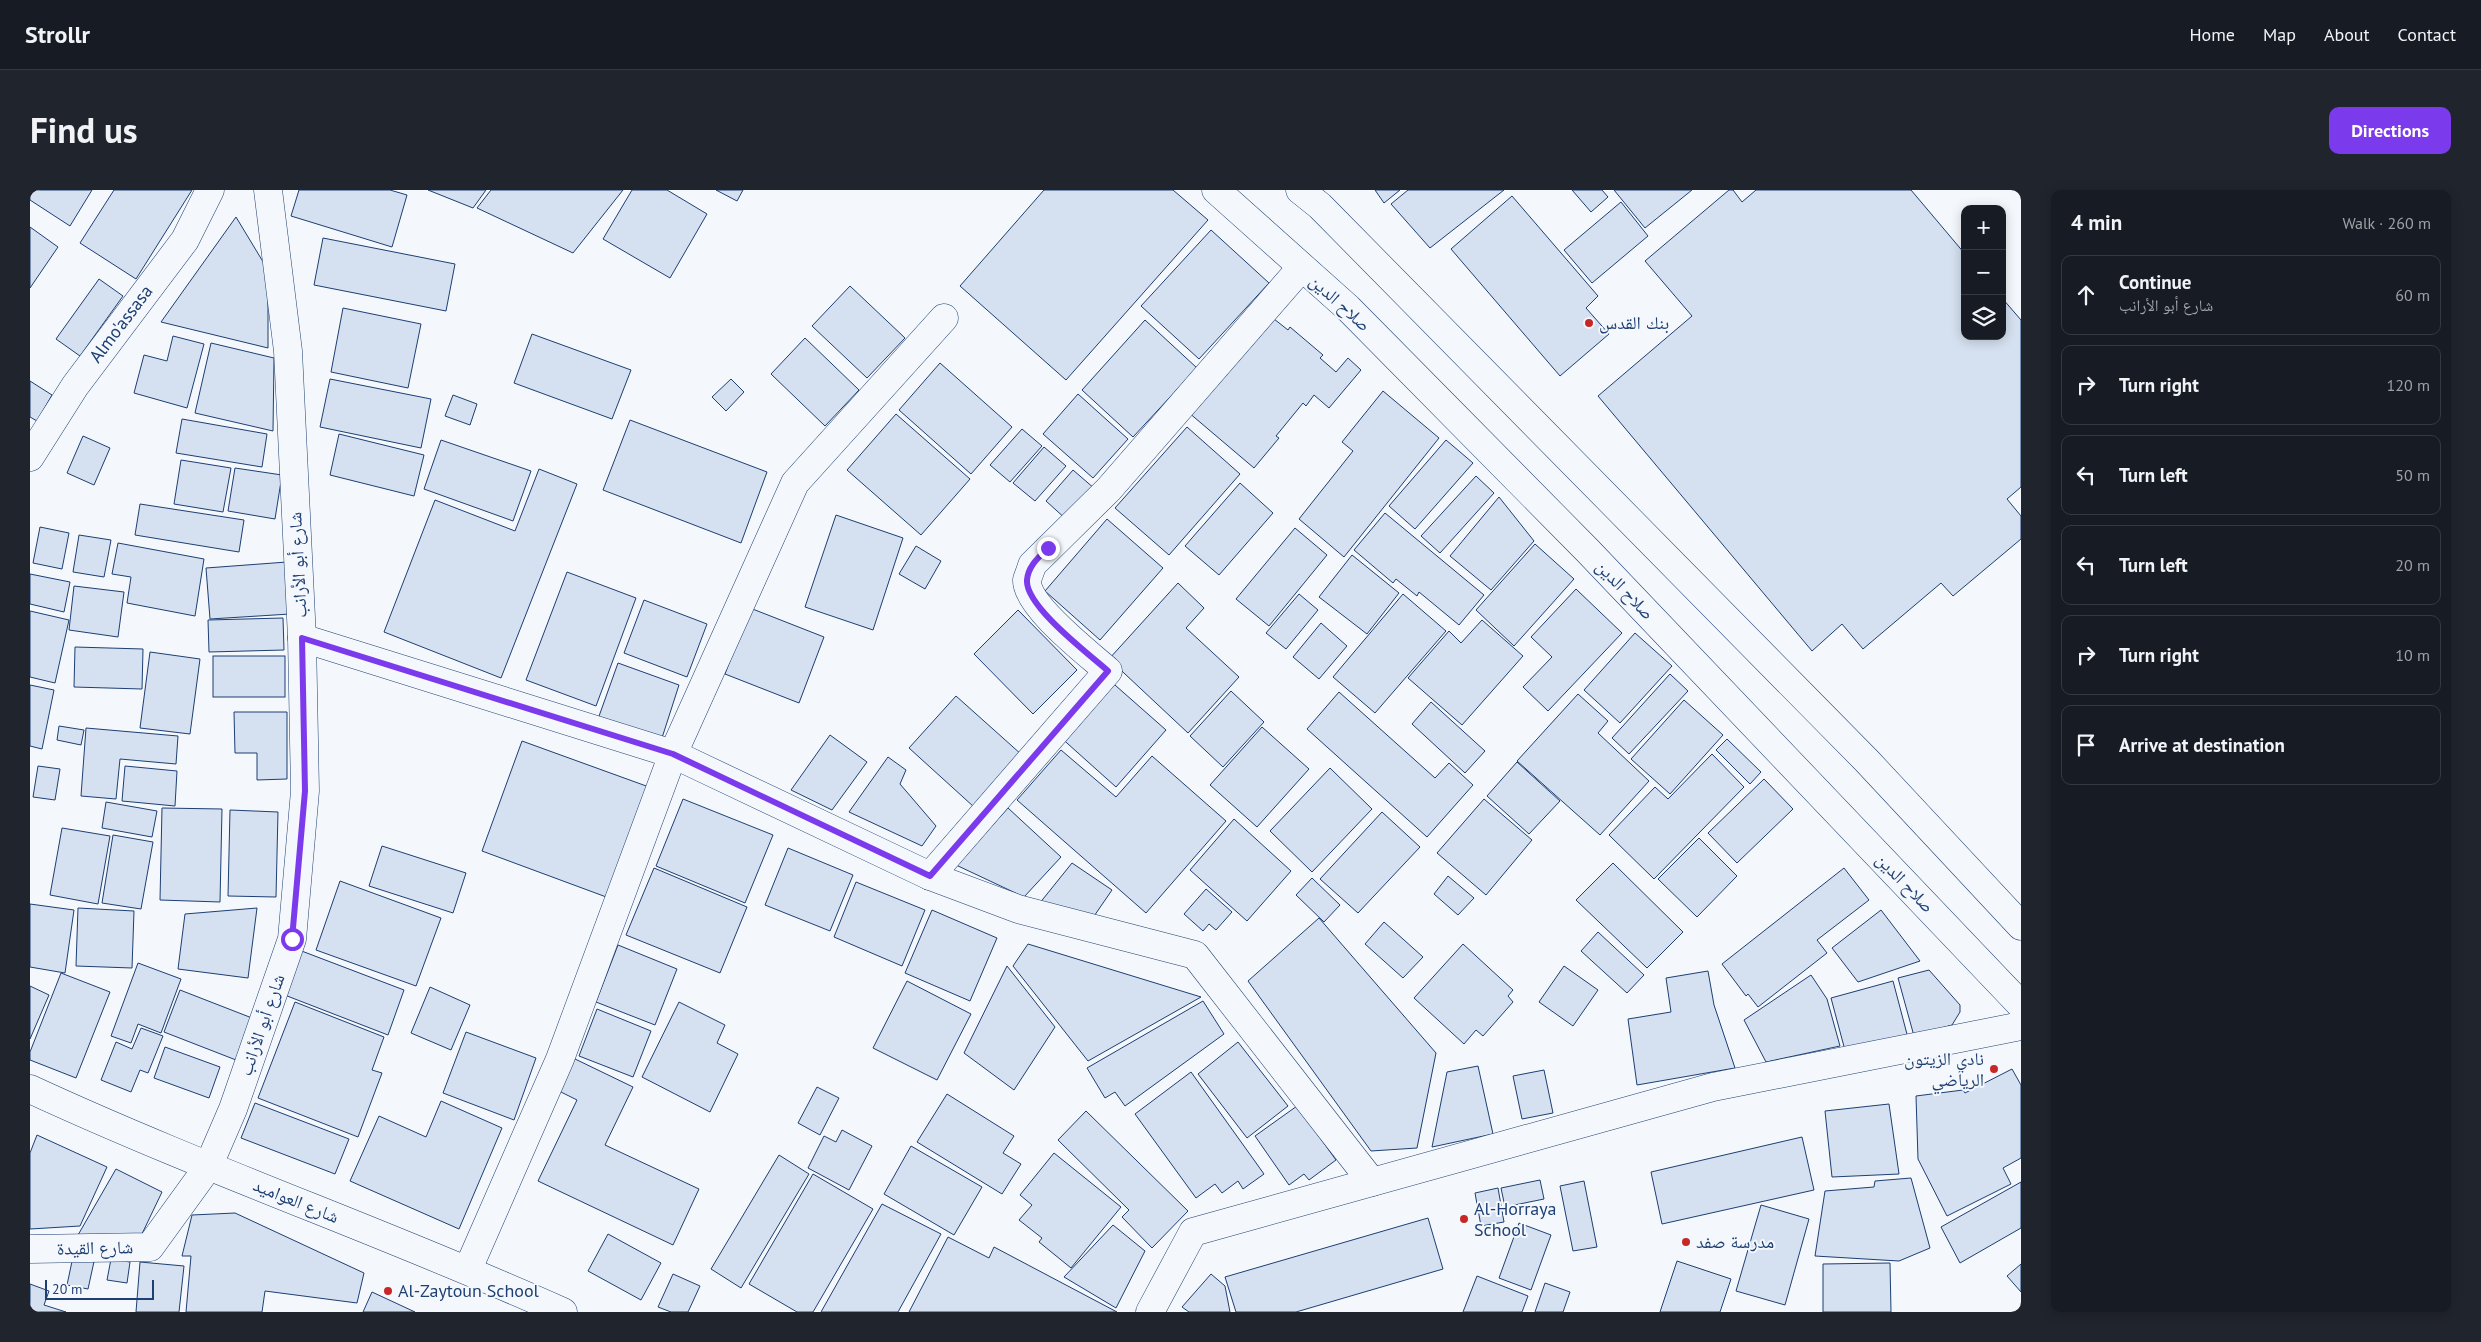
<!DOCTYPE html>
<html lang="en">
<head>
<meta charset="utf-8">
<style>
  :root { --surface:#171b24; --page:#20242c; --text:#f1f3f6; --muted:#9ea1a6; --line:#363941; --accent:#7c3aed }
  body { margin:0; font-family:"PT Sans","Noto Naskh Arabic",sans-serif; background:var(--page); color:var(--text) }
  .controls { position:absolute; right:15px; top:15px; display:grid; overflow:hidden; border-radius:10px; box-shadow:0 2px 12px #0003 }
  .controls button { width:45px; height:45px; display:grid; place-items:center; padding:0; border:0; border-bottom:1px solid var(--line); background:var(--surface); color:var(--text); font:25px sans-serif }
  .scale { position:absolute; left:15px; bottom:12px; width:109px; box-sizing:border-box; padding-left:5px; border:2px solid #1d3f73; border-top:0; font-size:14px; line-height:18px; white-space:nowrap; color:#1d3f73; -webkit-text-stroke:4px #f4f7fb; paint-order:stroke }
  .stop { position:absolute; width:15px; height:15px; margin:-11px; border:4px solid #7c3aed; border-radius:50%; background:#fff }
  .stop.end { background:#7c3aed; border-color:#fff; box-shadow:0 1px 5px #0008 }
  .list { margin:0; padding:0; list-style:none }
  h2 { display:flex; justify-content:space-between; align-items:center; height:65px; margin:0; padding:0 20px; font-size:21px }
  h2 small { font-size:16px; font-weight:400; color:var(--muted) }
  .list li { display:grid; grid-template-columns:32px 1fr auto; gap:15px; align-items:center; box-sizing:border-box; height:80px; margin:0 10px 10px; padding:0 10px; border:1px solid var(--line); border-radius:10px }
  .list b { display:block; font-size:19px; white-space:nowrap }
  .list p { margin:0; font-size:16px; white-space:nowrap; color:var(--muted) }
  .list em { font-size:16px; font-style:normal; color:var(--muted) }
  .icon { flex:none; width:28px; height:28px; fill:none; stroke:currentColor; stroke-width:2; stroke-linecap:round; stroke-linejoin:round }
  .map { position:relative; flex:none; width:1991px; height:1122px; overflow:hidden; border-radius:10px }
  header { display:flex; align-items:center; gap:30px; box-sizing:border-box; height:70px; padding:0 25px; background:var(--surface); border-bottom:1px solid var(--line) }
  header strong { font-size:24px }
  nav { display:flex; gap:28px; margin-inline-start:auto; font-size:18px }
  .intro { display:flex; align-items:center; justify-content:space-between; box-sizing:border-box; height:120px; padding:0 30px }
  h1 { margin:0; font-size:35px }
  .button { padding:12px 22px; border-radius:10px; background:var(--accent); color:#fff; font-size:18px; font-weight:700 }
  main { display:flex; gap:30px; padding:0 30px }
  aside { flex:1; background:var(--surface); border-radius:10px; box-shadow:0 2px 12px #0003 }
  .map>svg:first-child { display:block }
</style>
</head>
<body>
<header>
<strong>Strollr</strong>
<nav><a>Home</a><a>Map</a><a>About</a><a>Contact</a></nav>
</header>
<div class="intro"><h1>Find us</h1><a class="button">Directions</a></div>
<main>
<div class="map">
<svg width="1991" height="1122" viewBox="0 0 1991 1122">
  <rect width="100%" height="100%" fill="#f4f7fb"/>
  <g fill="#d5e0f0" stroke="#1d3f73">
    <polygon points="0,0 62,0 40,36 0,10"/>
    <polygon points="84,0 162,0 106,89 50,53"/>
    <polygon points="269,0 360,0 377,5 362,57 261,26"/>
    <polygon points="398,0 456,0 443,18"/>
    <polygon points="461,0 593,0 543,63 447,18"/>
    <polygon points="602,0 637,0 677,24 640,88 573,49"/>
    <polygon points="686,0 713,0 707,11"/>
    <polygon points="1014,0 1143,0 1178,30 1036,190 930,96"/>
    <polygon points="1345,0 1370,0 1354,13"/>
    <polygon points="1378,0 1474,0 1400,58 1361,14"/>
    <polygon points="1542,0 1572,0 1578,7 1561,22"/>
    <polygon points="1584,0 1662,0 1615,38"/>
    <polygon points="1699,0 1703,0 1712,12 1726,0 1881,0 1935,64 1935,146 1972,146 1972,108 1991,130 1991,297 1977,309 1991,326 1991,349 1923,406 1911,393 1833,459 1812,434 1782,461 1568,206 1662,126 1615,71"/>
    <polygon points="1482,6 1568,106 1556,118 1579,144 1530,186 1421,59"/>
    <polygon points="1591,12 1618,46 1562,93 1534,60"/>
    <polygon points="206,27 238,80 238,158 131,132"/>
    <polygon points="0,37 28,57 0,98"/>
    <polygon points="1181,40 1239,93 1169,169 1111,116"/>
    <polygon points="293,48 425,74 416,121 284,95"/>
    <polygon points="69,89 93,106 50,166 26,149"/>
    <polygon points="820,96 875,148 837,188 782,136"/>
    <polygon points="313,118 391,134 378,198 301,182"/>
    <polygon points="1239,125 1258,140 1260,137 1293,165 1290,168 1306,182 1318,168 1331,180 1299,218 1284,205 1276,216 1273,213 1246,246 1249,248 1224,278 1158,222"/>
    <polygon points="1115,130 1167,178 1103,247 1052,200"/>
    <polygon points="502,144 601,180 582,229 484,193"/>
    <polygon points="143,146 174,154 157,218 104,203 114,165 137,171"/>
    <polygon points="775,148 829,200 795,236 741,184"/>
    <polygon points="181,153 244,168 243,241 165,223"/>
    <polygon points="910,173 982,237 941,284 869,220"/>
    <polygon points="300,189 401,209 391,258 290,237"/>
    <polygon points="701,189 714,202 696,221 682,207"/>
    <polygon points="0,191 22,205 7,231 0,227"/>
    <polygon points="1353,201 1409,248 1314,367 1269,329 1323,261 1312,252"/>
    <polygon points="1048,204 1098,249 1063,288 1013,244"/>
    <polygon points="423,205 447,214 440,235 415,226"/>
    <polygon points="866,224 940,289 891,345 817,280"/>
    <polygon points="152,229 237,244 232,277 146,263"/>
    <polygon points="600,230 737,282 711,353 573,300"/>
    <polygon points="1157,237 1210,284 1139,365 1085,318"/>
    <polygon points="992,239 1012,256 980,292 960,275"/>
    <polygon points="309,244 394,265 384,306 300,285"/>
    <polygon points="53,246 80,258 64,295 37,283"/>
    <polygon points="411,250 501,281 483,331 394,299"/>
    <polygon points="1416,250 1443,273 1385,339 1359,316"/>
    <polygon points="1014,257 1036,276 1005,311 983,293"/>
    <polygon points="151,270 201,278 193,322 144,314"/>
    <polygon points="205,278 252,285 245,329 198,321"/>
    <polygon points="509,279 547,294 471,488 354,442 405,310 485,341"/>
    <polygon points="1043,280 1065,299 1037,330 1016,311"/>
    <polygon points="1446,286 1464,303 1410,363 1391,346"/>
    <polygon points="1210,293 1243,323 1189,385 1155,356"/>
    <polygon points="1469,307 1504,351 1461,400 1420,366"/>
    <polygon points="110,314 214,330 209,362 105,345"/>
    <polygon points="1355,323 1454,405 1429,435 1389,402 1387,406 1366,389 1363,393 1324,360"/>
    <polygon points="806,325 873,348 843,440 775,417"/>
    <polygon points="1077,329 1133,378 1070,450 1015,401"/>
    <polygon points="10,337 39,343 32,379 3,373"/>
    <polygon points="1265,338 1297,365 1239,436 1206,409"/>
    <polygon points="49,345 81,350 74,387 43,382"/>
    <polygon points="88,353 174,369 165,426 97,413 101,387 82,384"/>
    <polygon points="1505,354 1544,389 1484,456 1446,420"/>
    <polygon points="886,356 911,371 895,399 869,384"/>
    <polygon points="1322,365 1369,403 1337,444 1289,407"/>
    <polygon points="257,372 260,424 180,429 176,378"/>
    <polygon points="537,382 606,408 566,516 496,490"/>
    <polygon points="0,384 40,392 34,422 0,414"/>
    <polygon points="1148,393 1174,418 1156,438 1209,487 1158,543 1079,469"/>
    <polygon points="44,396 94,402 88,447 39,440"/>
    <polygon points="1546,399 1592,443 1518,521 1493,497 1522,467 1501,447"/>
    <polygon points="1269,404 1288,420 1256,459 1236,443"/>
    <polygon points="1373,404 1416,441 1345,523 1303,487"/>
    <polygon points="614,410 677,434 657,487 594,463"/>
    <polygon points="720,418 794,447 769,513 695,484"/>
    <polygon points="988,420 1047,480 1003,524 944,464"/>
    <polygon points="0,421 39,430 25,493 0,487"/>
    <polygon points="253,428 254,460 179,462 178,430"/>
    <polygon points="1452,430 1493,466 1432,535 1378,488 1419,441 1431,453"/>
    <polygon points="1291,433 1317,456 1289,489 1263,467"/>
    <polygon points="1605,443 1642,476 1590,533 1554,500"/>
    <polygon points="45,457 113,459 112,499 44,497"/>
    <polygon points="120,462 170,469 160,544 110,538"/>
    <rect x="183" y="466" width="72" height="41"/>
    <polygon points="588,473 649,495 631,551 568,529"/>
    <polygon points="1640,484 1658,501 1599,564 1582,548"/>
    <polygon points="1077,488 1136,540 1086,597 1028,545"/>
    <polygon points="0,495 24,500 12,559 0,556"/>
    <polygon points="1201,501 1234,532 1193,577 1160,546"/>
    <polygon points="1309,502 1405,588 1419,573 1443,595 1397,647 1277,539"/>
    <polygon points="1548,504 1578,531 1568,543 1619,591 1570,645 1487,571"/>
    <polygon points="926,506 992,565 944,617 879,558"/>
    <polygon points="1654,510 1693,545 1640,604 1601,569"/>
    <polygon points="1401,512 1455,561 1435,583 1382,534"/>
    <polygon points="204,522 257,522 257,589 227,590 227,563 205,563"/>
    <polygon points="29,536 54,540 51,555 27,550"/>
    <polygon points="1232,537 1279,579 1227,637 1180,595"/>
    <polygon points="56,538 148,546 146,574 90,569 86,609 51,606"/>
    <polygon points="800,545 837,572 802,620 761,600"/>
    <polygon points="1697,549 1731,582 1720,594 1686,560"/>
    <polygon points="492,551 619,597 579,708 452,661"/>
    <polygon points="1031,560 1086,607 1122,566 1196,631 1116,723 987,610"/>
    <polygon points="1682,564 1714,597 1624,689 1579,645 1625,597 1638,609"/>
    <polygon points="858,567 876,580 870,594 906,636 892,656 819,622"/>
    <polygon points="1487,572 1530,611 1499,644 1457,606"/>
    <polygon points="8,576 30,579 25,610 3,607"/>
    <polygon points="95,576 147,581 145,616 92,611"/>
    <polygon points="1300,578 1342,619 1282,682 1240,641"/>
    <polygon points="1734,589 1763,619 1707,673 1678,643"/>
    <polygon points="653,609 743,645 715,713 626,676"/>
    <polygon points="1454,609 1502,650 1456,705 1407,663"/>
    <polygon points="76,612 127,621 122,647 72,638"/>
    <polygon points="132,618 192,619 190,712 130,710"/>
    <polygon points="978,618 1031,667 994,707 926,675"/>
    <polygon points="200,620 248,622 246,707 198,706"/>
    <polygon points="1352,622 1390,657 1328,723 1290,689"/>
    <polygon points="1204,629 1261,681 1217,731 1160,680"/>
    <polygon points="32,638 80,646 68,714 20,705"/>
    <polygon points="83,645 123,652 111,719 72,713"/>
    <polygon points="1669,648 1707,686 1667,727 1628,689"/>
    <polygon points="352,656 436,683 423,723 339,696"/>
    <polygon points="758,658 823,685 800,741 735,715"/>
    <polygon points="1042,673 1082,700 1060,732 1009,714"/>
    <polygon points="1583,673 1653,742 1617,778 1546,710"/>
    <polygon points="624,678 717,717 690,783 596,745"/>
    <polygon points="1814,678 1839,710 1787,750 1797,763 1728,817 1718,804 1716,806 1692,774"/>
    <polygon points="1418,686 1444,708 1428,725 1404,704"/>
    <polygon points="1282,688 1310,715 1294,732 1266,705"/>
    <polygon points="310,691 411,728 386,796 286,760"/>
    <polygon points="826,692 895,720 872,776 804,747"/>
    <polygon points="1176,699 1202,722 1186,740 1179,734 1173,741 1154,724"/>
    <polygon points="0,714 44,720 35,783 0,777"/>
    <polygon points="48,718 104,721 102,778 46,776"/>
    <polygon points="227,718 218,788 148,779 155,724"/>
    <polygon points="902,720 967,748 940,811 875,783"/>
    <polygon points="1851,720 1890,771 1828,792 1802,758"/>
    <polygon points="1289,728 1406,863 1387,958 1341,961 1218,791"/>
    <polygon points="1354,732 1393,767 1373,788 1335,754"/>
    <polygon points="1568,742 1614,785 1597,803 1551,761"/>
    <polygon points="998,754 1171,807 1058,871 983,776"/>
    <polygon points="1433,754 1483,800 1478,806 1483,812 1453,846 1446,840 1434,854 1384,808"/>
    <polygon points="588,755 647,779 625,835 566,812"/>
    <polygon points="269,760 374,800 358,845 252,804"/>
    <polygon points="108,773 151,789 131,843 108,834 101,853 81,846"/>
    <polygon points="977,776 1025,837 984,900 934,863"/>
    <polygon points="1534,776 1568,800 1543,836 1509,812"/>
    <polygon points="1899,780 1930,815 1930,822 1922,835 1884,846 1868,788"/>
    <polygon points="1678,781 1684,815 1705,878 1607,895 1598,829 1641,822 1636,788"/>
    <polygon points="31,783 80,802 46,888 0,870 0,862"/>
    <polygon points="1781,785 1797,809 1810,856 1736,872 1714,830"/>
    <polygon points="877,791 941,824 907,890 843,858"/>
    <polygon points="1863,791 1878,848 1816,864 1801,808"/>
    <polygon points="0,796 19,805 0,849"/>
    <polygon points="400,797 440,815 421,860 381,843"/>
    <polygon points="150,800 222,828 206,870 134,842"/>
    <polygon points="1173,811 1194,844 1095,916 1085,902 1075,908 1057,878"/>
    <polygon points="265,812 354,847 342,880 352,883 328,947 228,908"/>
    <polygon points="649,812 695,835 687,853 708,864 680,922 612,887"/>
    <polygon points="567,819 621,841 603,887 549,866"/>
    <polygon points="111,838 133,846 118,883 110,880 101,902 71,890 86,852 102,859"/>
    <polygon points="436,842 506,868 484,930 413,903"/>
    <polygon points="1208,852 1258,916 1217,948 1168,884"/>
    <polygon points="135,857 190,877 179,908 124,888"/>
    <polygon points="543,868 603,897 575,955 669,999 643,1055 508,991 547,910 527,900"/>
    <polygon points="1448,876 1463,944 1402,957 1417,882"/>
    <polygon points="1982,879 1991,895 1991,968 1973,978 1981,994 1917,1026 1888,969 1886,906 1933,900 1935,903"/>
    <polygon points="1514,880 1523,923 1492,929 1483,886"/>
    <polygon points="1161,882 1234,984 1213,999 1208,991 1192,1003 1185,994 1166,1008 1105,924"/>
    <polygon points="787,897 809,908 790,945 768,933"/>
    <polygon points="917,904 984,946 973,963 991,974 972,1004 887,952"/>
    <polygon points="411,911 472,938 429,1039 320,991 349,926 396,947"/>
    <polygon points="225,913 319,949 305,984 211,948"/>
    <polygon points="1859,914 1869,984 1802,987 1795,921"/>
    <polygon points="1267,916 1306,970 1279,990 1274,984 1259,995 1225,946"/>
    <polygon points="1056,921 1158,1021 1122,1058 1092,1027 1099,1020 1028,950"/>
    <polygon points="812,940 842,956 819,1000 778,978 794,946 806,952"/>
    <polygon points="7,945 77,977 50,1036 0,1039 0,963"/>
    <polygon points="1772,947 1784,1000 1632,1034 1621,982"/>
    <polygon points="881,956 952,997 924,1045 854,1004"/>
    <polygon points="1024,963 1091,1017 1041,1078 1009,1052 1012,1048 989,1030 1002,1015 990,1005"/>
    <polygon points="749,965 779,984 711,1098 681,1079"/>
    <polygon points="86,979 132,1002 110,1048 48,1045"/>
    <polygon points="783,984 843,1019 783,1122 767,1122 719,1094"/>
    <polygon points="1881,988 1900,1058 1869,1071 1785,1066 1795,1001 1844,997 1845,991"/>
    <polygon points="1510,990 1514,1009 1475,1017 1471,998"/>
    <polygon points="1554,991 1567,1057 1543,1061 1530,996"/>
    <polygon points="1991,992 1991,1038 1930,1073 1911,1037"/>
    <polygon points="1468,998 1474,1032 1451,1036 1445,1003"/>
    <polygon points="852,1014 911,1044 868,1122 791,1122"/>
    <polygon points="1731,1015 1779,1029 1755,1115 1706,1101"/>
    <polygon points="205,1023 334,1083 327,1113 235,1101 232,1122 156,1122 161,1066 152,1066 162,1025"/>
    <polygon points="1398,1028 1413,1079 1266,1122 1206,1122 1195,1087"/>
    <polygon points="1489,1033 1521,1045 1501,1100 1469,1088"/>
    <polygon points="1083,1035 1115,1061 1086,1118 1034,1087"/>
    <polygon points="578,1044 631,1073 611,1110 558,1081"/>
    <polygon points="918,1047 959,1068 964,1057 1087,1122 879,1122"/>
    <polygon points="44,1062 65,1067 58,1099 37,1095"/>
    <polygon points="81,1069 100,1072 97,1093 77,1090"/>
    <polygon points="1647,1071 1701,1089 1690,1122 1630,1122"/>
    <polygon points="110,1072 154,1076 149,1122 106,1122"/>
    <polygon points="1860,1073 1861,1122 1793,1122 1793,1074"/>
    <polygon points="1991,1074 1991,1102 1977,1086"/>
    <polygon points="643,1084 670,1096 658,1122 641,1122 628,1117"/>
    <polygon points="1181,1084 1195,1096 1200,1122 1159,1122 1152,1117"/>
    <polygon points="1447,1086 1498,1106 1492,1122 1433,1122"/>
    <polygon points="1515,1093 1540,1102 1533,1122 1505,1122"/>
    <polygon points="0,1094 19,1101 14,1115 36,1122 0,1122"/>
    <polygon points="342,1102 385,1122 333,1122"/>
  </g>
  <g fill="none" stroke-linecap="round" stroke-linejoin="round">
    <g stroke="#1d3f73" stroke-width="29">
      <g id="minor">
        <polyline points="0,267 45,196 155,50 180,0"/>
        <polyline points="272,448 643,564 900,686 988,719 1165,765 1342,992"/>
        <path d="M 900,686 L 1078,481 C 1059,464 996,416 997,390 C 998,386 1001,380 1002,375 L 1079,299 L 1271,78"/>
        <path d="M 0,899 C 175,980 357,1043 533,1122"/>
        <polyline points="0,1059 120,1057 178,977 203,919 262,749 275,601 272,448 258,161 238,0"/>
        <polyline points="438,1079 530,869 643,564 765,293 914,128"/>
        <polyline points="1120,1122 1163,1042 1683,897 1991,836"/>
      </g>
    </g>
    <g stroke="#1d3f73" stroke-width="29">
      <g id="trunk">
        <polyline points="1186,0 1318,118 1558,361 1991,815"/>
        <polyline points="1270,0 1290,16 1837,571 1991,736"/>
      </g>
    </g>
    <use href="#minor" stroke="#f4f7fb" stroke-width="28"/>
    <use href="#trunk" stroke="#f4f7fb" stroke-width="28"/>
  </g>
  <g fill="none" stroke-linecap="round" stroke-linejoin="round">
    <path stroke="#7c3aed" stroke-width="6" d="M 262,749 L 275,601 L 272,448 L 643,564 L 900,686 L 1078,481 C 1059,464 995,416 997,390 C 998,376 1009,367 1018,358"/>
  </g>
  <g fill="#c62828" stroke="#f4f7fb" stroke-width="2">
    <circle cx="1559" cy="133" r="5"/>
    <circle cx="1964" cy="879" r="5"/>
    <circle cx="1434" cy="1029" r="5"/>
    <circle cx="1656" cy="1052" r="5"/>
    <circle cx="358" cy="1101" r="5"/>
  </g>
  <g text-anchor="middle" stroke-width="4" stroke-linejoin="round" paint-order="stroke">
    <g font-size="18" fill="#1d3f73" stroke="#f4f7fb">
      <text transform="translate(1310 113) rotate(42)" y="6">صلاح الدين</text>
      <text transform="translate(91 134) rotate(-53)" y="6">Almo'assasa</text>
      <text transform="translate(268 375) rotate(-93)" y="6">شارع أبو الأرانب</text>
      <text transform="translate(1595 400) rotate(46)" y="6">صلاح الدين</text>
      <text transform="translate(1875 693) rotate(46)" y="6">صلاح الدين</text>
      <text transform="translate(232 835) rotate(-71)" y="6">شارع أبو الأرانب</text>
      <text transform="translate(266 1011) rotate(22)" y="6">شارع العواميد</text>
      <text transform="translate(65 1058) rotate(-1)" y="6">شارع القيدة</text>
    </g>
    <g font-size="18" fill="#1d3f73" stroke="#f4f7fb" text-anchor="start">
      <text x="1569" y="139">بنك القدس</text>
      <text x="1954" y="875" text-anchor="end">نادي الزيتون<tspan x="1954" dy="21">الرياضي</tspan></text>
      <text x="1444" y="1025">Al-Horraya<tspan x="1444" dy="21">School</tspan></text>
      <text x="1666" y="1058">مدرسة صفد</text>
      <text x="368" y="1107">Al-Zaytoun School</text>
    </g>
  </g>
</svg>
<div class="controls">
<button>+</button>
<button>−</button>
<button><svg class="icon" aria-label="layers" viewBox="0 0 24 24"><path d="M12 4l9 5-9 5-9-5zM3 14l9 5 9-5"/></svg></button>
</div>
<div class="scale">20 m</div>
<div class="stop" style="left:262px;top:749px"></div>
<div class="stop end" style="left:1018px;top:358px"></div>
</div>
<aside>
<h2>4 min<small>Walk · 260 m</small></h2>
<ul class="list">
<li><svg class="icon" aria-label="ahead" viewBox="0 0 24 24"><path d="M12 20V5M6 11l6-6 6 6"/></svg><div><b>Continue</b><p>شارع أبو الأرانب</p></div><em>60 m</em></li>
<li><svg class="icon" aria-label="right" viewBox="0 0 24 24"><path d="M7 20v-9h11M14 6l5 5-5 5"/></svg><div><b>Turn right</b></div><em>120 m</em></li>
<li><svg class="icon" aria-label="left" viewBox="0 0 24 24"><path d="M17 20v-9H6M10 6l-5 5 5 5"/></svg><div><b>Turn left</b></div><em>50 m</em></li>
<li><svg class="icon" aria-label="left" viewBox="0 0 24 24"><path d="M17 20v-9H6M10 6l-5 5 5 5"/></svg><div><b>Turn left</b></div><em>20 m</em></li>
<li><svg class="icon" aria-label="right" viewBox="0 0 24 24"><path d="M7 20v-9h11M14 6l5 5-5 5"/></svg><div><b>Turn right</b></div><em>10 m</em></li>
<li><svg class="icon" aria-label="arrive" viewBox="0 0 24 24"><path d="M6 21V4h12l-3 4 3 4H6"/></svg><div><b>Arrive at destination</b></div></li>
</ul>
</aside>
</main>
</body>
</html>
